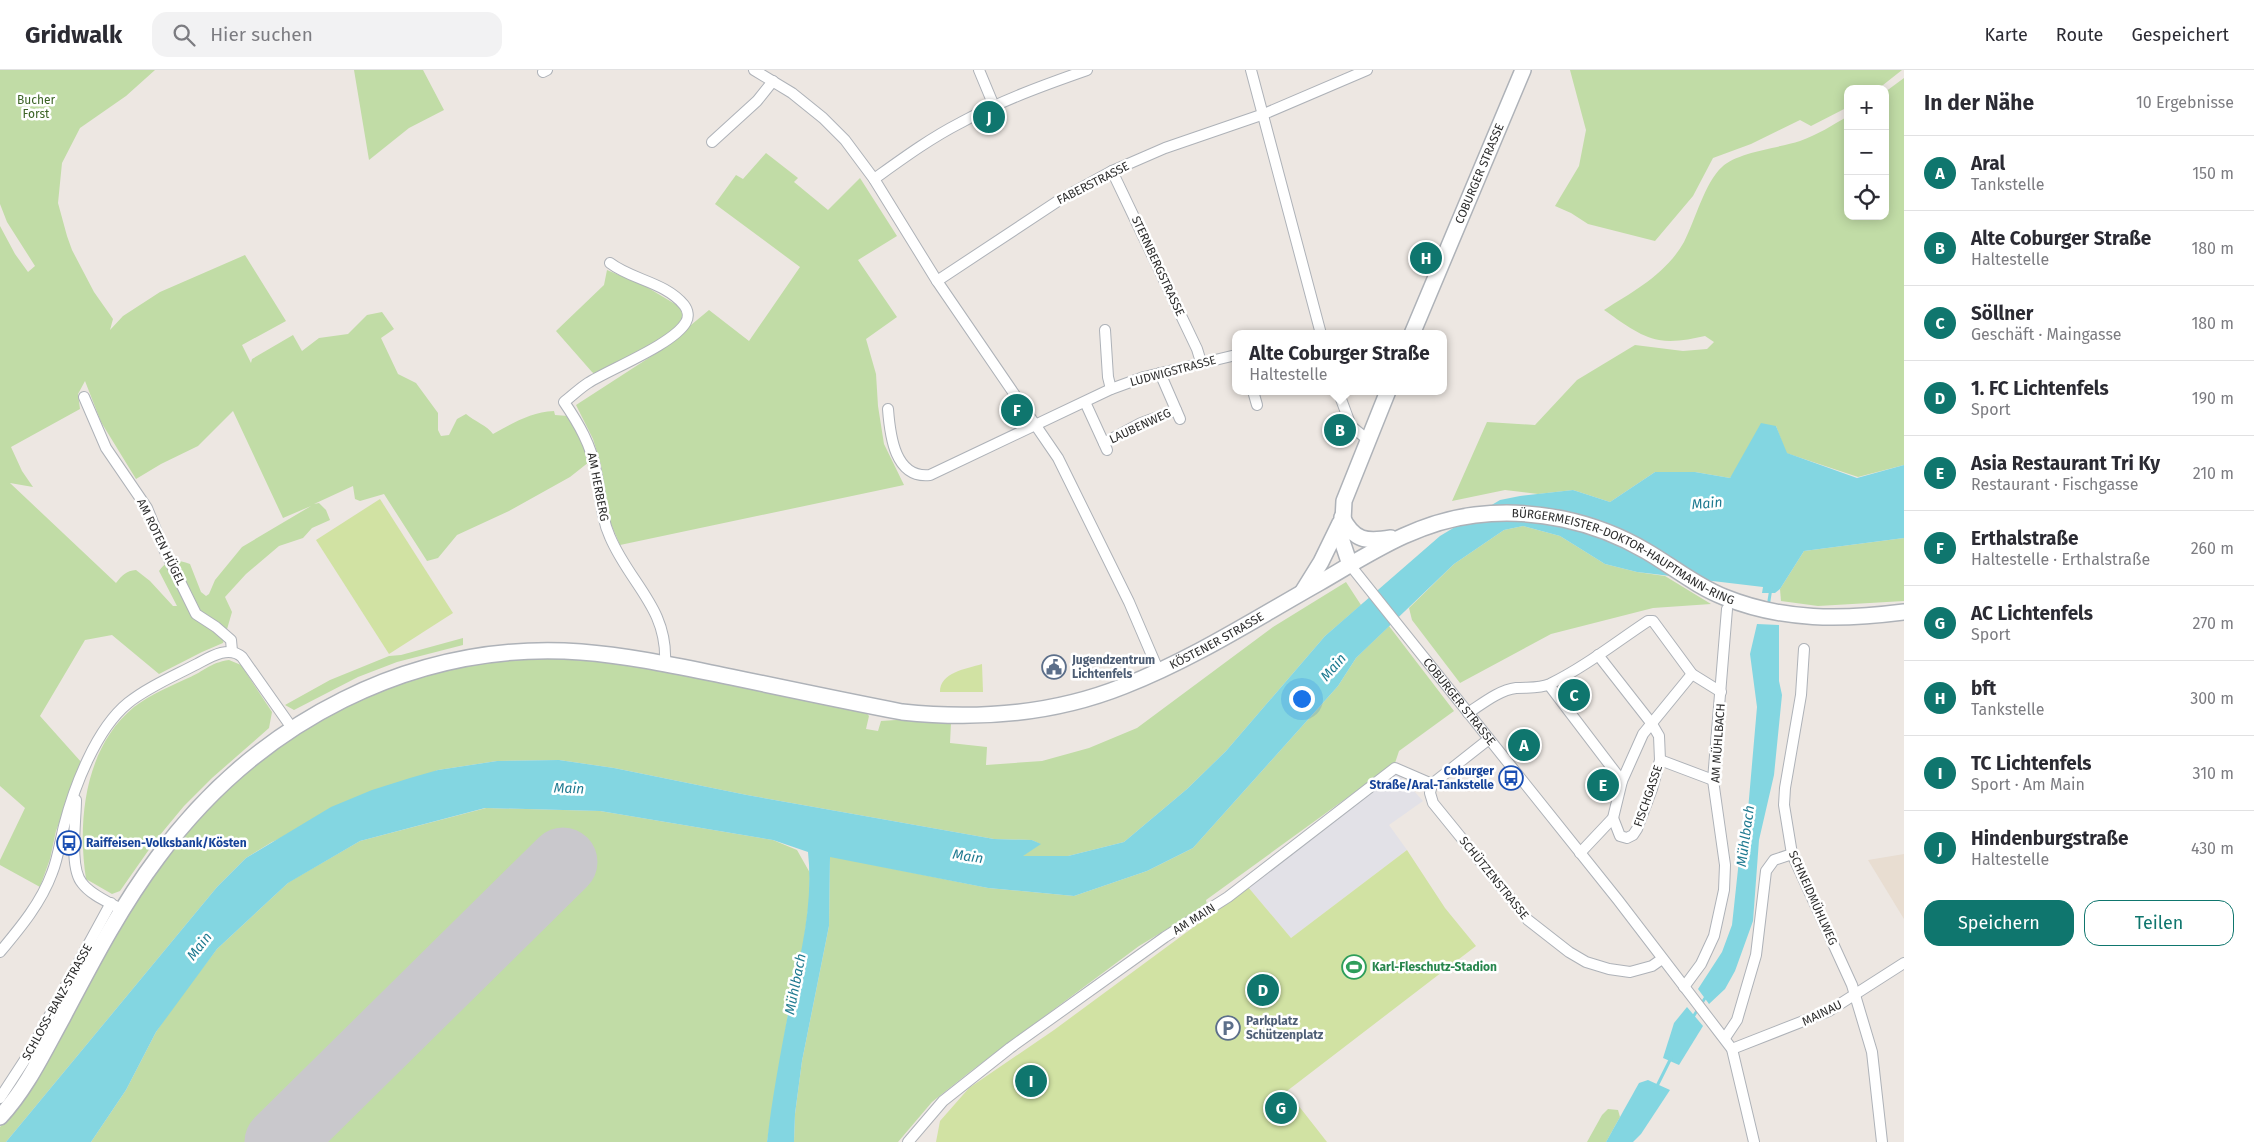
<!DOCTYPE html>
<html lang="de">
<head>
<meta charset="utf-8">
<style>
  :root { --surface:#fff; --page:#f2f2f3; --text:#2b2b33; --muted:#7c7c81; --line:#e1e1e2; --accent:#0f766e }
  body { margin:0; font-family:"Fira Sans",sans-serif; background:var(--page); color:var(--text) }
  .controls { position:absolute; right:15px; top:15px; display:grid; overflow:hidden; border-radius:10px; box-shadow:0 2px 12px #0003 }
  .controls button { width:45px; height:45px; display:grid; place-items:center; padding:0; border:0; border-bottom:1px solid var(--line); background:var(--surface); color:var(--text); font:25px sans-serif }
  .you { position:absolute; left:1301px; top:628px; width:18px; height:18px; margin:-12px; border:4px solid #fff; border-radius:50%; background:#1a73e8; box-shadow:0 0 0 8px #1a73e833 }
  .badge { display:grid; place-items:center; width:32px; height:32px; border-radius:50%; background:var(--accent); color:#fff; font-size:16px; font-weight:700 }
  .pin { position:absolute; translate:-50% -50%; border:2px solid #fff; box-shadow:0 1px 5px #0006 }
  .popup { position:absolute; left:1232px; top:260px; width:215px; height:65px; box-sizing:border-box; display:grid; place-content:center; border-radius:10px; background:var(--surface); filter:drop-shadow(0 1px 4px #0005); font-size:16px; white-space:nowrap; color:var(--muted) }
  .popup b { font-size:19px; color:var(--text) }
  .popup::after { content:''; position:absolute; left:50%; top:100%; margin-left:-10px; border:10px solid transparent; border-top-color:var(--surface) }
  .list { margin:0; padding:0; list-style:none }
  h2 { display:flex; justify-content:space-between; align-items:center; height:65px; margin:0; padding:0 20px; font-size:21px }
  h2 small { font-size:16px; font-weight:400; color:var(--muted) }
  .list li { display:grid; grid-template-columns:32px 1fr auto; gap:15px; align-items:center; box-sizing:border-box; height:75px; padding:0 20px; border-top:1px solid var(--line) }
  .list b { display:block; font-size:19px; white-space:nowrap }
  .list p { margin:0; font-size:16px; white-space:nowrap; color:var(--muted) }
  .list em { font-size:16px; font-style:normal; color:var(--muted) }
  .actions { display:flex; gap:10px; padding:15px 20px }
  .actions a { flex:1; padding:11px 0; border:1px solid var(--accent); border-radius:15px; text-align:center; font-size:18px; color:var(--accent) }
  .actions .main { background:var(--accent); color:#fff }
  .icon { flex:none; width:28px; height:28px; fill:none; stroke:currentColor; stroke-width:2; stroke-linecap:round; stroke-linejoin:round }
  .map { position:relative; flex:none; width:1904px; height:1072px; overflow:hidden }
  header { display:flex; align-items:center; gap:30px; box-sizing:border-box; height:70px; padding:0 25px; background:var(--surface); border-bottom:1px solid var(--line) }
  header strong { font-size:24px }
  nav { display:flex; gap:28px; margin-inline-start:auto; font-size:18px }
  .search { width:350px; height:45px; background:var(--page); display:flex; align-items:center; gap:12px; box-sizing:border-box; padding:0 18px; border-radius:15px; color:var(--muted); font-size:19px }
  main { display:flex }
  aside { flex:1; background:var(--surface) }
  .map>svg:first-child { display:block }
</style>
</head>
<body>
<header>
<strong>Gridwalk</strong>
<div class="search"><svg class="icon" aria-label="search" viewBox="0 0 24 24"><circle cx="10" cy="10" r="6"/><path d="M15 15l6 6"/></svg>Hier suchen</div>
<nav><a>Karte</a><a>Route</a><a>Gespeichert</a></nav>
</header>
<main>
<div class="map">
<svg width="1904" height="1072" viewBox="0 0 1904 1072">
  <rect width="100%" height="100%" fill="#ede7e2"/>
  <polygon fill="#e2e1e7" points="1396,701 1423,731 1389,755 1407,780 1291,868 1248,817"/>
  <polygon fill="#e8ddd1" points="1904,784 1904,849 1868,790"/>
  <g fill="#c1dca6" fill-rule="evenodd">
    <path d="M 0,0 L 155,0 L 126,26 L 80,58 L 62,93 L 58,133 L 67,166 L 72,180 L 94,222 L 113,249 L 110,260 L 123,246 L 160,222 L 245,185 L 286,251 L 242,275 L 251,293 L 252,289 L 293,265 L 302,281 L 319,268 L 348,264 L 367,245 L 382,242 L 394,259 L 381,268 L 398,304 L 416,313 L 438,343 L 438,360 L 441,366 L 449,365 L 457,349 L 466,344 C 474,351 488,356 493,364 C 513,353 531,342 554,341 L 555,345 L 568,346 L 584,374 L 589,392 L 570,407 L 509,441 L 457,465 L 438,488 L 427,491 L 384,424 L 360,431 L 355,429 L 353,416 L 314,434 L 319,433 L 326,440 L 330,450 L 312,458 L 303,468 L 279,476 L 246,504 L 225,527 L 232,542 L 223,573 L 202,582 L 159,604 L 112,565 L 85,570 L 40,646 L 82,693 L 56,761 L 50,789 L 40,817 L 0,795 L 0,790 L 25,738 L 0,716 L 0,156 L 15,184 L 28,202 L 35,196 L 7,152 L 0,134 ZM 85,311 L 101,352 L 136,409 L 161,394 L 198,376 L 233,341 L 283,448 L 311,436 L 242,477 L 215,510 L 209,524 L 206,526 L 201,522 L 190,494 C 175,489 169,488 159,501 L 177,536 L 173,536 L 150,511 L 136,500 C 126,501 122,505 116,513 L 10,413 L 33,417 L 22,401 L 11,377 L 80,339 L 78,324 Z"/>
    <polygon points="354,0 423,0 444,40 409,58 369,90"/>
    <polygon points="1570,0 1902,0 1878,19 1848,19 1848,37 1811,56 1800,50 1751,74 1713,88 1693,126 1655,171 1588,154 1571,143 1555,136 1579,96 1586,60"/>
    <path d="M 1904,8 L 1904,395 L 1858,407 L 1786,383 L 1776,356 L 1730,408 L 1695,402 L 1655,402 L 1610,432 L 1573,420 L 1538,424 L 1505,420 L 1452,431 L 1487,352 L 1535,355 L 1577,310 L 1635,275 L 1683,281 L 1707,279 L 1714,272 L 1705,266 C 1690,269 1674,273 1659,270 C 1640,267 1620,251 1604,240 C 1634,221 1666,204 1684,172 C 1695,151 1705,112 1722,97 C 1737,82 1779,78 1800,71 C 1817,65 1833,55 1848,46 L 1848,146 L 1885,146 L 1885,22 Z"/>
    <polygon points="766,83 798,108 794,112 828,140 860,108 897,166 858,190 897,247 866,269 876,304 878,336 884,374 904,415 620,475 608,447 601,395 593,369 576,335 661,280 709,240 749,271 800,197 715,134 736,105 743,109"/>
    <path d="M 607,200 L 645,216 L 680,237 L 683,246 C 671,272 621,291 595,304 L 592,302 L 556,261 L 604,215 Z"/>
    <polygon points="1523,456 1560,466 1605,494 1637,502 1665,506 1711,534 1653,538 1551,564 1460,613 1412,550 1409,538 1454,494 1504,460"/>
    <polygon points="1904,468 1904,531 1818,536 1781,531 1780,519 1804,481"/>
    <path d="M 1346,512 L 1361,535 L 1325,566 L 1226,681 L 1187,719 L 1124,772 L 1068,786 L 1022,786 L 1040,774 L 1032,770 L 994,769 L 747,725 L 614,698 L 559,690 L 497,691 L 438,700 L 272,772 L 246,788 L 217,817 L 6,1072 L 0,1072 L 0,1057 C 31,1023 52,983 73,942 C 95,902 116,862 141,824 C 253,656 414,569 618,591 C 645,594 672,602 698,607 C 753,618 808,629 864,640 L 869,646 L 866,659 L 878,661 L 881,651 L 911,649 L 951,653 L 950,673 L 987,677 L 986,695 L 1042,691 L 1089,678 L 1137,658 L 1273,557 Z"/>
    <polygon points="1389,556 1454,641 1399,681 1395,693 1206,830 1207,835 1139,876 971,1001 932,1032 898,1072 794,1072 795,1044 802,991 829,856 830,786 988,818 1074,826 1147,801 1193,778 1338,616 1356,588"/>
    <polygon points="463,568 463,575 397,592 358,607 294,640 285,635 330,610 389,586 401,585"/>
    <path d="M 229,590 L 241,595 L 272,642 L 269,658 L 212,708 L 184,736 L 155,771 L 120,821 L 112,824 L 86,809 C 77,750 85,677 134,637 C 151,624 169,617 188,608 C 205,601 209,593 229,590 Z"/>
    <polygon points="486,738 600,741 773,770 797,780 810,803 809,833 803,877 788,945 767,1072 91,1072 126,1020 156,962 174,935 217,879 289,812 360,771"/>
    <polygon points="1608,1039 1618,1040 1620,1047 1606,1072 1587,1072 1602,1045"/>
  </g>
  <g fill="#d1e2a3">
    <polygon points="380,429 453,543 389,584 316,470"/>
    <path d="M 982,594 L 983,622 L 940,622 C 940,602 966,599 982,594 Z"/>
    <polygon points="1407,780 1445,838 1476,876 1287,1021 1327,1072 936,1072 940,1051 969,1018 1054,960 1248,817 1291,868"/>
  </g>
  <g fill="#83d6e1">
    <path d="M 1761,353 L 1776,356 L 1787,383 L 1857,408 L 1904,395 L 1904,468 L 1804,481 L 1780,519 L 1775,523 L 1762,523 L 1763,517 L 1637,502 L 1605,494 L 1560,466 L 1523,456 L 1504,460 L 1454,494 L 1356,588 L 1338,616 L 1193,778 L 1147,801 L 1074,826 L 988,818 L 830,787 L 829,856 L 802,991 L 795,1044 L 794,1072 L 767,1072 C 772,1029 780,986 788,944 C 799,890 814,837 808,782 L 773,770 L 600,741 L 485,738 L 360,771 L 288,813 L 217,879 L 156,962 L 126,1020 L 91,1072 L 6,1072 L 217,817 L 246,788 L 331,737 L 372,720 L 410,708 L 438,700 L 497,691 L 559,690 L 614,698 L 747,725 L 994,769 L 1032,770 L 1041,774 L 1023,786 L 1068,786 L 1124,772 L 1187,719 L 1226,681 L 1325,566 L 1440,466 L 1500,430 L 1520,426 L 1573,420 L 1610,432 L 1655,402 L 1695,402 L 1730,408 Z"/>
    <polygon points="1757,554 1779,555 1779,611 1782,625 1774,705 1759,770 1753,851 1735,901 1725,919 1709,934 1698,919 1722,882 1732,855 1739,790 1746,763 1757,637 1750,584"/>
    <polygon points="1687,937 1703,956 1679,995 1663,988 1674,953"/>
    <polygon points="1648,1010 1670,1020 1641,1064 1633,1072 1606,1072 1639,1013"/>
  </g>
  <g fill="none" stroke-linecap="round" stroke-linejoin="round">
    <g stroke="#83d6e1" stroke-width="3">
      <polyline points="1768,537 1771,518"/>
      <polyline points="1693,947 1707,925"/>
      <polyline points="1656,1018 1671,988"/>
    </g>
    <polyline stroke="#c9c8cc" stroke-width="28" points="281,1070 285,1072"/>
    <polyline stroke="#c9c8cc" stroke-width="69" points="279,1072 563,792"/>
    <g stroke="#aeb2b8" stroke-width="12">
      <g id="street">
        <polyline points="754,0 792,23 823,48 845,70 874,109 937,211 1058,388 1129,532 1159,602"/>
        <polyline points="979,0 994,36"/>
        <polyline points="1251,0 1321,264"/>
        <polyline points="543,2 547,0"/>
        <polyline points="712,72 757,31 773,11"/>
        <polyline points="1112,101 1197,279 1201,292"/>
        <path d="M 874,109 C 902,89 929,69 960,53 C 1000,31 1044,15 1087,0"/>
        <path d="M 610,193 C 632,210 665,212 684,235 C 688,240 689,247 686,252 C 674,274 610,299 588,313 C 580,318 572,326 564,332 C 579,354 591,375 596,401 C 601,424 600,445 610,467 C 630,514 668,538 665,593"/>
        <polyline points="937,211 1061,129 1112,101 1165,78 1264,44 1367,0"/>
        <polyline points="1105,260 1108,307 1111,319"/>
        <polyline points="1160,303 1180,349"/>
        <polyline points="1253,321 1257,335"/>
        <polyline points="1338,321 1351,356 1368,370"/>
        <polyline points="84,327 106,378 147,438 163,477 196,544 216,557 231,570 232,581"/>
        <polyline points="1085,332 1107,380"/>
        <path d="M 888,339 C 890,366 895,409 930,405 L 1111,319 L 1144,307 L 1236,285"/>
        <polyline points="1104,373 1141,353 1176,340"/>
        <path id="s1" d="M 1350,495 L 1618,830 L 1732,979 L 1754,1072"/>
        <polyline points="1804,579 1801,625 1785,718 1784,735 1792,784 1852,915 1872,982 1882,1072"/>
        <polyline points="1598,585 1652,654 1659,666 1660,690 1652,719 1637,759 1633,765 1627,768 1620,766 1613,748"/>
        <polyline points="1549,615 1622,711"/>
        <path d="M 1468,643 C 1482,634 1499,620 1516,618 C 1528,617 1539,619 1550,614 C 1585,597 1616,572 1648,551 L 1653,551 L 1692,604 L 1721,622"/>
        <polyline points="1660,690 1713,710"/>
        <polyline points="1432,714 1430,723 1433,733 1528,850 1569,882 1586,892 1609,899 1630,902 1652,896 1662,889"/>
        <path d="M 76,730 C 76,750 69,798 82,813 C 90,824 106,831 117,837"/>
        <polyline points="1580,783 1613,748 1622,711 1643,664 1692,604"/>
        <path d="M 0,882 C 20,858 41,833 52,803 C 58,788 60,772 64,756 C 74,717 96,659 128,633 C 148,617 174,606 197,594 C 210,587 229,575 242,587 L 292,658"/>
        <polyline points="1684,917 1701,894 1714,866 1724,820 1725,795 1713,710 1727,539"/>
        <polyline points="1725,968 1737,950 1756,885 1766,801 1774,790 1792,784"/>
        <polyline points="1732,979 1829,941 1904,893"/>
        <polyline points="0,1028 28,985 111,833"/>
        <polyline points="908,1072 943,1031 1010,978 1165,867 1228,827 1395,698 1432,714 1489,669"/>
      </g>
    </g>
    <g stroke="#aeb2b8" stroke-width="18">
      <g id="secondary">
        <path id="s2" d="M 1412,264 L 1523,0"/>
        <path d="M 1342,447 C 1354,471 1366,472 1391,468"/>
        <polyline points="1350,495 1342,471 1344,431 1388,321"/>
        <polyline points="1303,521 1321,492 1340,453"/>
        <path id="s3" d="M 0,1047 C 27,1018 44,981 63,947 C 92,892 121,836 158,787 C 257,653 412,570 581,582 C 632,586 681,597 731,607 C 788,619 845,631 902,642 C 977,650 1054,644 1124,616 C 1193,589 1255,549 1319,513 C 1369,484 1416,452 1475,445 C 1534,438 1595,451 1646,481 C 1672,496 1696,516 1724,527 C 1783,551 1842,550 1904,542"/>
      </g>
    </g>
    <use href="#street" stroke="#fff" stroke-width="10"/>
    <use href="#secondary" stroke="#fff" stroke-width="15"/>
  </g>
  <defs>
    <g id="civic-ring" transform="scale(1.25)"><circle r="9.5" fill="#fff" stroke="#5c6f8a" stroke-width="1.5"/><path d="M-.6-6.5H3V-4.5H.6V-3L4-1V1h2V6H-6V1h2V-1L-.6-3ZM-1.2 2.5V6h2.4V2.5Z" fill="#5c6f8a"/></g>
    <g id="bus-ring" transform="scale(1.25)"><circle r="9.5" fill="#fff" stroke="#1a4fb4" stroke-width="1.5"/><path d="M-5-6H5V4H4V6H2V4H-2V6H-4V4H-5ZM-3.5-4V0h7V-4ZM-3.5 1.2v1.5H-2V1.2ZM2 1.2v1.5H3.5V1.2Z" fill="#1a4fb4"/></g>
    <g id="stadium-ring" transform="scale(1.25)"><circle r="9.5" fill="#fff" stroke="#2e9e5b" stroke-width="1.5"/><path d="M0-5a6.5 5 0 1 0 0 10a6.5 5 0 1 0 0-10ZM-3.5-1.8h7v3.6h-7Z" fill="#2e9e5b"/></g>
    <g id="parking-ring" transform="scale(1.25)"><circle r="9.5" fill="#fff" stroke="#5c6f8a" stroke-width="1.5"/><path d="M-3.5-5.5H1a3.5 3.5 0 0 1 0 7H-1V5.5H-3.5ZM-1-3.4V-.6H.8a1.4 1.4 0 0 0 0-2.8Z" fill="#5c6f8a"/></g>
  </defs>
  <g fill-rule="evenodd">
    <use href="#civic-ring" x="1054" y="597"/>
    <use href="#bus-ring" x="1511" y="708"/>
    <use href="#bus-ring" x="69" y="773"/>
    <use href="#stadium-ring" x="1354" y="897"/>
    <use href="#parking-ring" x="1228" y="958"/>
  </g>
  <g text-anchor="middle" stroke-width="5" stroke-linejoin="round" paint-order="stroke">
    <g font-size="12" fill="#3b6325" stroke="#fff">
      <text x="36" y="34">Bucher<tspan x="36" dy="14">Forst</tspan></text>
    </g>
    <g font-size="12" fill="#2e2e2e" stroke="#fff">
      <text dy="4" stroke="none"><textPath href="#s2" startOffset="174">COBURGER STRASSE</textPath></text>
      <text transform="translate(1093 113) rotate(-27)" y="4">FABERSTRASSE</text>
      <text transform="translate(1158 196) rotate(65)" y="4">STERNBERGSTRASSE</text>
      <text transform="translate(1173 301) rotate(-15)" y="4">LUDWIGSTRASSE</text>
      <text transform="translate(1140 356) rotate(-25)" y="4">LAUBENWEG</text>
      <text transform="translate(598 417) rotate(79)" y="4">AM HERBERG</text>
      <text transform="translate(161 472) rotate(64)" y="4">AM ROTEN HÜGEL</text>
      <text dy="4" stroke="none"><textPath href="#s3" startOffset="1898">BÜRGERMEISTER-DOKTOR-HAUPTMANN-RING</textPath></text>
      <text dy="4" stroke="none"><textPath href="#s3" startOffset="1451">KÖSTENER STRASSE</textPath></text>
      <text dy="4" stroke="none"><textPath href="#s1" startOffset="175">COBURGER STRASSE</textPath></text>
      <text transform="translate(1718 673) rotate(-86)" y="4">AM MÜHLBACH</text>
      <text transform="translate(1648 726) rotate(-71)" y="4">FISCHGASSE</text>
      <text transform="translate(1494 808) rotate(51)" y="4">SCHÜTZENSTRASSE</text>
      <text transform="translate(1813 828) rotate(66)" y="4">SCHNEIDMÜHLWEG</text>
      <text transform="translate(1194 849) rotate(-32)" y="4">AM MAIN</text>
      <text transform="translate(57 932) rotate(-61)" y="4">SCHLOSS-BANZ-STRASSE</text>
      <text transform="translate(1822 943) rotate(-26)" y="4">MAINAU</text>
    </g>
    <g font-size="12" font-weight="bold" fill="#4e5e75" stroke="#fff" text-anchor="start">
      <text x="1072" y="594">Jugendzentrum<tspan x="1072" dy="14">Lichtenfels</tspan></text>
      <text x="1246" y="955">Parkplatz<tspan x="1246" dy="14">Schützenplatz</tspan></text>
    </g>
    <g font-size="12" font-weight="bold" fill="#164399" stroke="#fff" text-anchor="end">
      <text x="1494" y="705">Coburger<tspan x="1494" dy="14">Straße/Aral-Tankstelle</tspan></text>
      <text x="86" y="777" text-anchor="start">Raiffeisen-Volksbank/Kösten</text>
    </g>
    <g font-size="12" font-weight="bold" fill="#27864d" stroke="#fff" text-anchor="start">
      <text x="1372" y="901">Karl-Fleschutz-Stadion</text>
    </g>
    <g font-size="14" font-style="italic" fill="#1f7a90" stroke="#fff">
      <text transform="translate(1707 433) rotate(-5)" y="5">Main</text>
      <text transform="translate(1333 597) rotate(-49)" y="5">Main</text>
      <text transform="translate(569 718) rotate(2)" y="5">Main</text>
      <text transform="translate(1745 766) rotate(-82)" y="5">Mühlbach</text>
      <text transform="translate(968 786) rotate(9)" y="5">Main</text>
      <text transform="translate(199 876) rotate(-52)" y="5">Main</text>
      <text transform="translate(795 914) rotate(-79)" y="5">Mühlbach</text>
    </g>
  </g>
</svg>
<div class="controls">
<button>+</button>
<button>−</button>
<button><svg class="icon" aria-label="locate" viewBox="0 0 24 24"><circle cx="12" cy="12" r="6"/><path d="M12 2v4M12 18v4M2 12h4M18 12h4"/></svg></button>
</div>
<div class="you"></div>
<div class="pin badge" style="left:1524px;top:675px">A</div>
<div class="pin badge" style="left:1340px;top:360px">B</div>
<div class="popup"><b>Alte Coburger Straße</b>Haltestelle</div>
<div class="pin badge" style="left:1574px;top:625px">C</div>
<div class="pin badge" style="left:1263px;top:920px">D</div>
<div class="pin badge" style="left:1603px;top:715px">E</div>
<div class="pin badge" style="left:1017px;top:340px">F</div>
<div class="pin badge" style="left:1281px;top:1038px">G</div>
<div class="pin badge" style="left:1426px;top:188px">H</div>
<div class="pin badge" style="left:1031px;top:1011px">I</div>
<div class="pin badge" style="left:989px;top:47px">J</div>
</div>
<aside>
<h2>In der Nähe<small>10 Ergebnisse</small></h2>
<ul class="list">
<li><span class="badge">A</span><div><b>Aral</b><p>Tankstelle</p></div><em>150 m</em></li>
<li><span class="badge">B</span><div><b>Alte Coburger Straße</b><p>Haltestelle</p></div><em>180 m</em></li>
<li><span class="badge">C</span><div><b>Söllner</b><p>Geschäft · Maingasse</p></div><em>180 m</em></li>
<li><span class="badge">D</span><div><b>1. FC Lichtenfels</b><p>Sport</p></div><em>190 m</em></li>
<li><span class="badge">E</span><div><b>Asia Restaurant Tri Ky</b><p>Restaurant · Fischgasse</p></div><em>210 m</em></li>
<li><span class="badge">F</span><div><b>Erthalstraße</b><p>Haltestelle · Erthalstraße</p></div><em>260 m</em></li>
<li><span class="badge">G</span><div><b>AC Lichtenfels</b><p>Sport</p></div><em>270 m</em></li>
<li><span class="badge">H</span><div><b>bft</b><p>Tankstelle</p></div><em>300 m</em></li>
<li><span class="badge">I</span><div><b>TC Lichtenfels</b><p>Sport · Am Main</p></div><em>310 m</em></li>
<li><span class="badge">J</span><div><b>Hindenburgstraße</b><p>Haltestelle</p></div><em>430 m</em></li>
</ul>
<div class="actions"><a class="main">Speichern</a><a>Teilen</a></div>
</aside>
</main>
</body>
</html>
